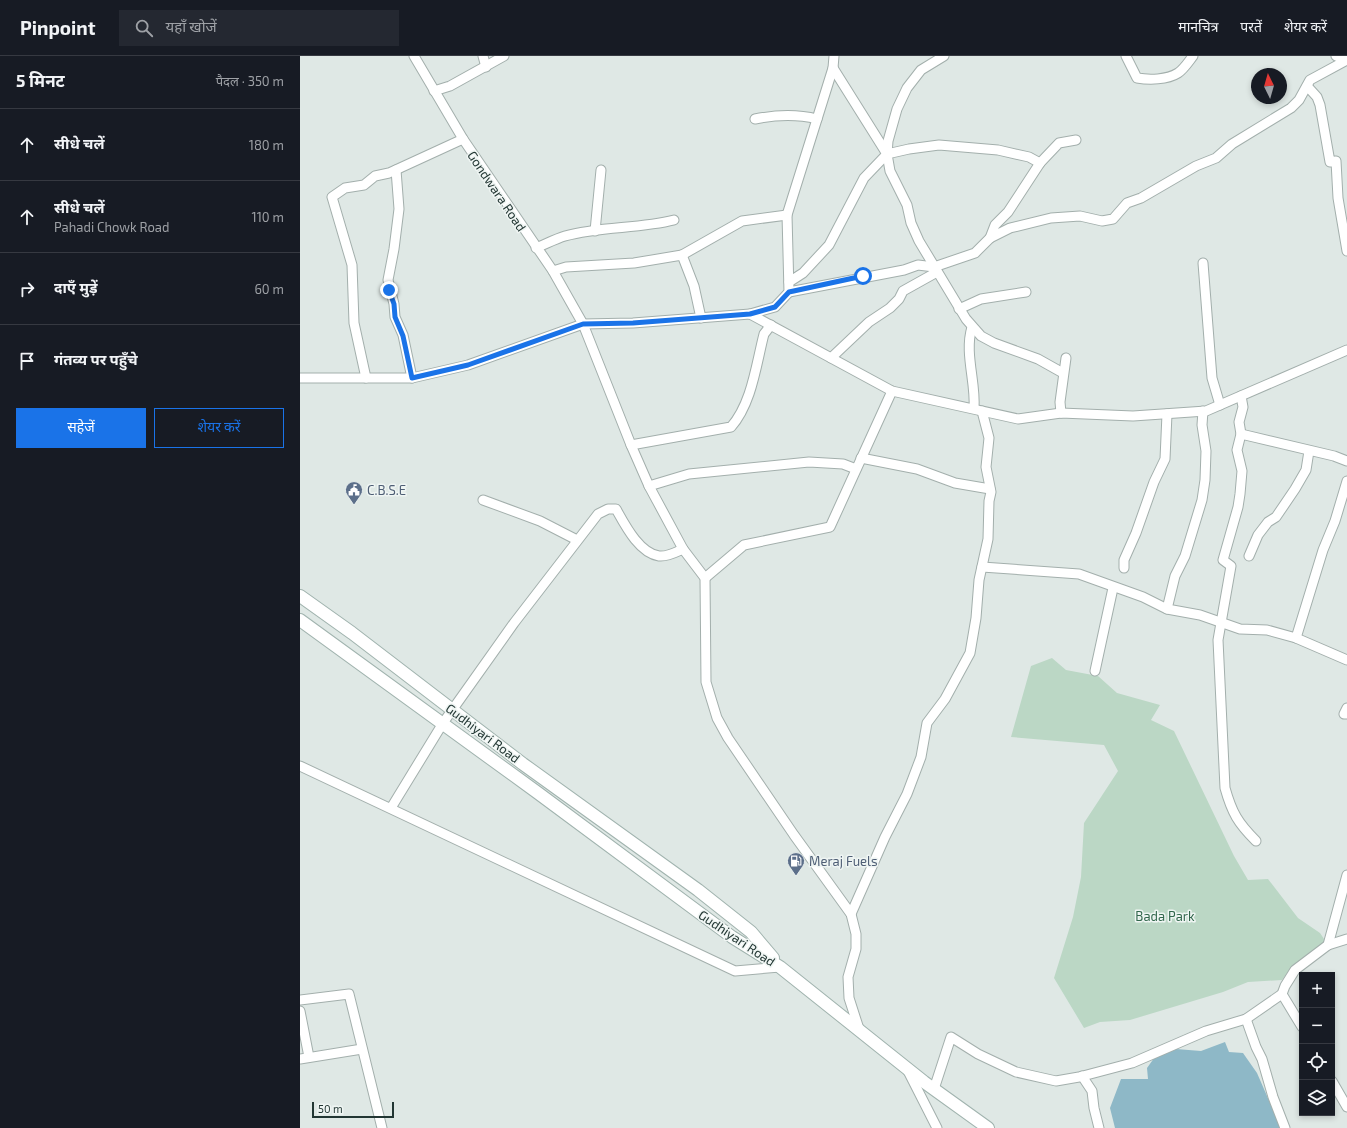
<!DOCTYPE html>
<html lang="hi">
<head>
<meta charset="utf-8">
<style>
  :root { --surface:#171b24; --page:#242831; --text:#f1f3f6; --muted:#9ea1a6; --line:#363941; --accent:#1a73e8 }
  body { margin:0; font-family:"Exo 2","Noto Sans Devanagari",sans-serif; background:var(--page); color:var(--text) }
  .controls { position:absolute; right:12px; bottom:12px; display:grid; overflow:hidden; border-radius:0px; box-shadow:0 2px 6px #0003 }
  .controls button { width:36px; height:36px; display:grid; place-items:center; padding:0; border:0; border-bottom:1px solid var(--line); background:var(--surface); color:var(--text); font:20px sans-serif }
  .compass { position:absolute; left:951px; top:12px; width:36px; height:36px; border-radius:50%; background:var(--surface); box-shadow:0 2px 6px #0003; rotate:355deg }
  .scale { position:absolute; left:12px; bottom:10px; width:82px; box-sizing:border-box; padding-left:4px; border:2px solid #223633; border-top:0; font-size:11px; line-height:14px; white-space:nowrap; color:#223633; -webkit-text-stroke:3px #eff5f3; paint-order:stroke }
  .stop { position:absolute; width:12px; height:12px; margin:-9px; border:3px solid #1a73e8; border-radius:50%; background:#fff }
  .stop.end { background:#1a73e8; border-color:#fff; box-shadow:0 1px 4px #0008 }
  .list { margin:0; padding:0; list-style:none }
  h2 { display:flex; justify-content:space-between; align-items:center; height:52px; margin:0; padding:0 16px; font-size:17px }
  h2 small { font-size:13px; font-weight:400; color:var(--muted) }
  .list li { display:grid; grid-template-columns:26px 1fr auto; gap:12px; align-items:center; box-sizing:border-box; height:72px; padding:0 16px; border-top:1px solid var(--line) }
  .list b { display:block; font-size:15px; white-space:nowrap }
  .list p { margin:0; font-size:13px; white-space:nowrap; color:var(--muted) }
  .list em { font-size:13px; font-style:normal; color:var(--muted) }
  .actions { display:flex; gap:8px; padding:12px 16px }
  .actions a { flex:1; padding:9px 0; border:1px solid var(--accent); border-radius:0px; text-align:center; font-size:14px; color:var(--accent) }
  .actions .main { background:var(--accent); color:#fff }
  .icon { flex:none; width:22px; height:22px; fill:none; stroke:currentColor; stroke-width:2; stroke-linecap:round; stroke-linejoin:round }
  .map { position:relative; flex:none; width:1047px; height:1072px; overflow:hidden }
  header { display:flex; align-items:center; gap:24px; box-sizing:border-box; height:56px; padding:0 20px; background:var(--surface); border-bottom:1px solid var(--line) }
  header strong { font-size:19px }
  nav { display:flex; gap:22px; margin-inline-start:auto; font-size:14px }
  .search { width:280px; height:36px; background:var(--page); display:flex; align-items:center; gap:10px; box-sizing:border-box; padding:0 14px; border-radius:0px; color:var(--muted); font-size:15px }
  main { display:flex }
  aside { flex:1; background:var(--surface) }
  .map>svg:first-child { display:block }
</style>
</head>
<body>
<header>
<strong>Pinpoint</strong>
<div class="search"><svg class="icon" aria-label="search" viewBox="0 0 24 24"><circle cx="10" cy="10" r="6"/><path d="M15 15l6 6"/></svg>यहाँ खोजें</div>
<nav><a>मानचित्र</a><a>परतें</a><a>शेयर करें</a></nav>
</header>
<main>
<aside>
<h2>5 मिनट<small>पैदल · 350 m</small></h2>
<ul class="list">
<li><svg class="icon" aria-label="ahead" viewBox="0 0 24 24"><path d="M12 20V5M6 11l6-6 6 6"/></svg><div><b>सीधे चलें</b></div><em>180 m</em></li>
<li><svg class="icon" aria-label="ahead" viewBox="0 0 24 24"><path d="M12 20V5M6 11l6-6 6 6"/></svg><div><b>सीधे चलें</b><p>Pahadi Chowk Road</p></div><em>110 m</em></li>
<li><svg class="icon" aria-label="right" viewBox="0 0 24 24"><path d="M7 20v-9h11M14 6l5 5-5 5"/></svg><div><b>दाएँ मुड़ें</b></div><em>60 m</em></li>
<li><svg class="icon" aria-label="arrive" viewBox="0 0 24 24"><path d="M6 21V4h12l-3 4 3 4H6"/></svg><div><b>गंतव्य पर पहुँचे</b></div></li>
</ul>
<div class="actions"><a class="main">सहेजें</a><a>शेयर करें</a></div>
</aside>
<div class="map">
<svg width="1047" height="1072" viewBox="0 0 1047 1072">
  <rect width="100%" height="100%" fill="#dfe8e5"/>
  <polygon fill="#bbd7c5" points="752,602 766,614 798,620 817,637 860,649 851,664 874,675 934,800 948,824 968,823 998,862 1020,877 1028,889 992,910 982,924 948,926 923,936 830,964 800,966 784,972 754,922 773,861 781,821 784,767 818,715 804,689 711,681 731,610"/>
  <polygon fill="#8eb8c7" points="925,986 929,996 943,997 957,1017 981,1072 815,1072 810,1052 821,1023 848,1023 847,1012 857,998 876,993 901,995"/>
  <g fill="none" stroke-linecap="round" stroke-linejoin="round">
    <g stroke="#a3afac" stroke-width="11">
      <g id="street">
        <polyline points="114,0 163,83 253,215 283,268 331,389 349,430 383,493 405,522 406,626 417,662 428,682 494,779 551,858 556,878 556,893 548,921 549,942 559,973"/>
        <polyline points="183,0 186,11"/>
        <polyline points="644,0 621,14 607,32 597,53 588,85 587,98 590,115 607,149 611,167 619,185 666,263 681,280 694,287 738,303 763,317"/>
        <path d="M 826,0 L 837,22 C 849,24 867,24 878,17 C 884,13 889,5 893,0"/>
        <polyline points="1036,0 1045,4"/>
        <polyline points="533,12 587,98"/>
        <polyline points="1007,30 1017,41 1020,49 1030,106 1036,105 1038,142 1047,195"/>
        <polyline points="134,35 150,30 204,0"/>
        <path d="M 455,63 C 475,59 497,58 517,63"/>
        <polyline points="96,114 99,153 94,193 88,224 94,248 95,261 103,279 112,322"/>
        <polyline points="295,175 301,114"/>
        <polyline points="690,182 710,172 751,162 780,160 802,165 813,163 827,147 841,142 896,110 916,102 932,88 991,52 999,44 1010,24 1047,4"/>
        <path d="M 236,192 C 246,188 255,183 265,180 C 300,170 339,173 374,164"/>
        <polyline points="382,199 442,165 487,159"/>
        <polyline points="903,207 912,322 920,349"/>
        <polyline points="253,215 266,211 334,207 382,199 394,230 401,262"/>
        <polyline points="489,226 503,217 529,189 564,122 587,98 609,93 639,89 698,94 729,101 740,107"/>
        <polyline points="489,236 604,214 618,209 634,211 675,197 690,182 695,169 708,156 740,107 759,87 776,84"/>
        <polyline points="659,253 681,243 726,236"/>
        <polyline points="450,258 475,251 489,236 487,159 533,12 534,0"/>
        <path d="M 672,271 C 664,297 676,326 674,352"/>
        <polyline points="531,302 569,266 590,252 599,243 603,235 637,216"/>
        <polyline points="0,322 112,322 168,309 283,268 333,267 450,258 592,335 718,363 761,357 833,360 906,355 1047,294"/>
        <polyline points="66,322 54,267 52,209 32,141 45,132 64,129 75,120 89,117 163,83"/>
        <path d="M 941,340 L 943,351 L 939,366 L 941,378 L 937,394 L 942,415 L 940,438 L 938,451 L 923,504 L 931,510 L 918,584 L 925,732 C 932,757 938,767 956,785"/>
        <polyline points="761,357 760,346 766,302"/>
        <polyline points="941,378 1034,400 1047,405"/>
        <path d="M 331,389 L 431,371 C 452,347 456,309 464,278 L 471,269"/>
        <polyline points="561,402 617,413 655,427 690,433"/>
        <polyline points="349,430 389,418 509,406 543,408 556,413"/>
        <polyline points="183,444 240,465 277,484"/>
        <polyline points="949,500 958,479 968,466 976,461 995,433 1006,414 1009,395"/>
        <polyline points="682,511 779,518 843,541 867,553 900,559 940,573 967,574 996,582 1047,604"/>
        <polyline points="824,512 824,504 836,477 854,426 865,403 867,358"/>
        <polyline points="405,522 444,489 530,471 592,335"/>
        <polyline points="867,553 875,520 885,500 902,444 905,424 906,395 902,369 903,355"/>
        <polyline points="996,582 1023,494 1035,465 1047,425"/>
        <polyline points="795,615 813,532"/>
        <polyline points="1047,652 1044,658 1047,658"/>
        <polyline points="0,710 418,907 435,915 480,911"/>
        <path d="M 91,752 L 143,667 L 214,567 L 298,458 L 308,453 L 316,453 C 325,469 339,497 359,500 C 368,501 376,496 383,493"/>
        <polyline points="551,858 585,781 607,738 621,701 627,667 645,643 670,597 676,562 679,524 688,483 689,445 691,436 686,411 689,382 682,355"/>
        <polyline points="1028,889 1047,819"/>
        <polyline points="982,938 1002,971"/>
        <polyline points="0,944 49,938 82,1072"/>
        <polyline points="0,955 9,1001"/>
        <polyline points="946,963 956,991 962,1003 973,1041 985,1072"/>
        <polyline points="0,1003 62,993"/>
        <polyline points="608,1015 637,1072"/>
        <polyline points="782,1020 792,1035 794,1052 799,1072"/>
        <polyline points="1032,1025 1047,1051"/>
        <polyline points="634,1033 651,981 678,998 716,1016 756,1025 779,1021 832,1007 906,975 946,963 982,938 985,930 995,914 1028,889 1047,883"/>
      </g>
    </g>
    <g stroke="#a0b3ae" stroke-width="14">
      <g id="secondary">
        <polyline points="0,540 52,577 223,708 398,834 451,876 473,902"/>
        <polyline points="0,564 238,737 432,881 480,911 624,1026 688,1072"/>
      </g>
    </g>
    <use href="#street" stroke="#fff" stroke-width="9"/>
    <use href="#secondary" stroke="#fff" stroke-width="12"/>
  </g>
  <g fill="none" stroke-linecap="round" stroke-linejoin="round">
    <polyline stroke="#1a73e8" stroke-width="5" points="89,234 94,248 95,261 103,280 112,322 168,309 283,268 333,267 450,258 475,251 489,236 563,220"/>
  </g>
  <defs>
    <g id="civic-pin" transform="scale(0.9)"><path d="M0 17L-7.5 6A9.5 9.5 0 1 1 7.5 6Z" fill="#5c6f8a" stroke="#eff5f3"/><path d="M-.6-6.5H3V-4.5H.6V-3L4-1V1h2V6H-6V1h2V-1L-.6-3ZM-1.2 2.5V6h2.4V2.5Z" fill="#fff"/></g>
    <g id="fuel-pin" transform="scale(0.9)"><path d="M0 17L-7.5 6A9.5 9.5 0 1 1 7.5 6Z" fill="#5c6f8a" stroke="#eff5f3"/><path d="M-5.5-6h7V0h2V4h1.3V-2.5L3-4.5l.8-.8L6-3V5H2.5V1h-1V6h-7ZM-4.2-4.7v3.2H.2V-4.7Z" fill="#fff"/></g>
  </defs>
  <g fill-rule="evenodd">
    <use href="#civic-pin" x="54" y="434"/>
    <use href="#fuel-pin" x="496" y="805"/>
  </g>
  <g text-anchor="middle" stroke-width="3" stroke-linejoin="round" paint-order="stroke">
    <g font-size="13" fill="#223633" stroke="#eff5f3">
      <text transform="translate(197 135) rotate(56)" y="5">Gondwara Road</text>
      <text transform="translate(183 677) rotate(37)" y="5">Gudhiyari Road</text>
      <text transform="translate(437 882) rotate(34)" y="5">Gudhiyari Road</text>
    </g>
    <g font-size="13" fill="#4e5e75" stroke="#eff5f3" text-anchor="start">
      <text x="67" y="439">C.B.S.E</text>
      <text x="509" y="810">Meraj Fuels</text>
    </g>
    <g font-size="13" fill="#32674c" stroke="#eff5f3">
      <text x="865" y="865">Bada Park</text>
    </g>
  </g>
</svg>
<div class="controls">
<button>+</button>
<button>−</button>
<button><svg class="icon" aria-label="locate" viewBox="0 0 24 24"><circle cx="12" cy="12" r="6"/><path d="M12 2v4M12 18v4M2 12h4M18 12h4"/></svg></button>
<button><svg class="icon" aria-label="layers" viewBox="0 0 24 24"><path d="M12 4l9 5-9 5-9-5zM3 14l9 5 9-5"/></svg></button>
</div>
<svg class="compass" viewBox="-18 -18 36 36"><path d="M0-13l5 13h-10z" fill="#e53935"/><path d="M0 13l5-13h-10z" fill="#9ea1a6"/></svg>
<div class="scale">50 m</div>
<div class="stop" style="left:563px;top:220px"></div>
<div class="stop end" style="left:89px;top:234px"></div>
</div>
</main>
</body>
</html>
